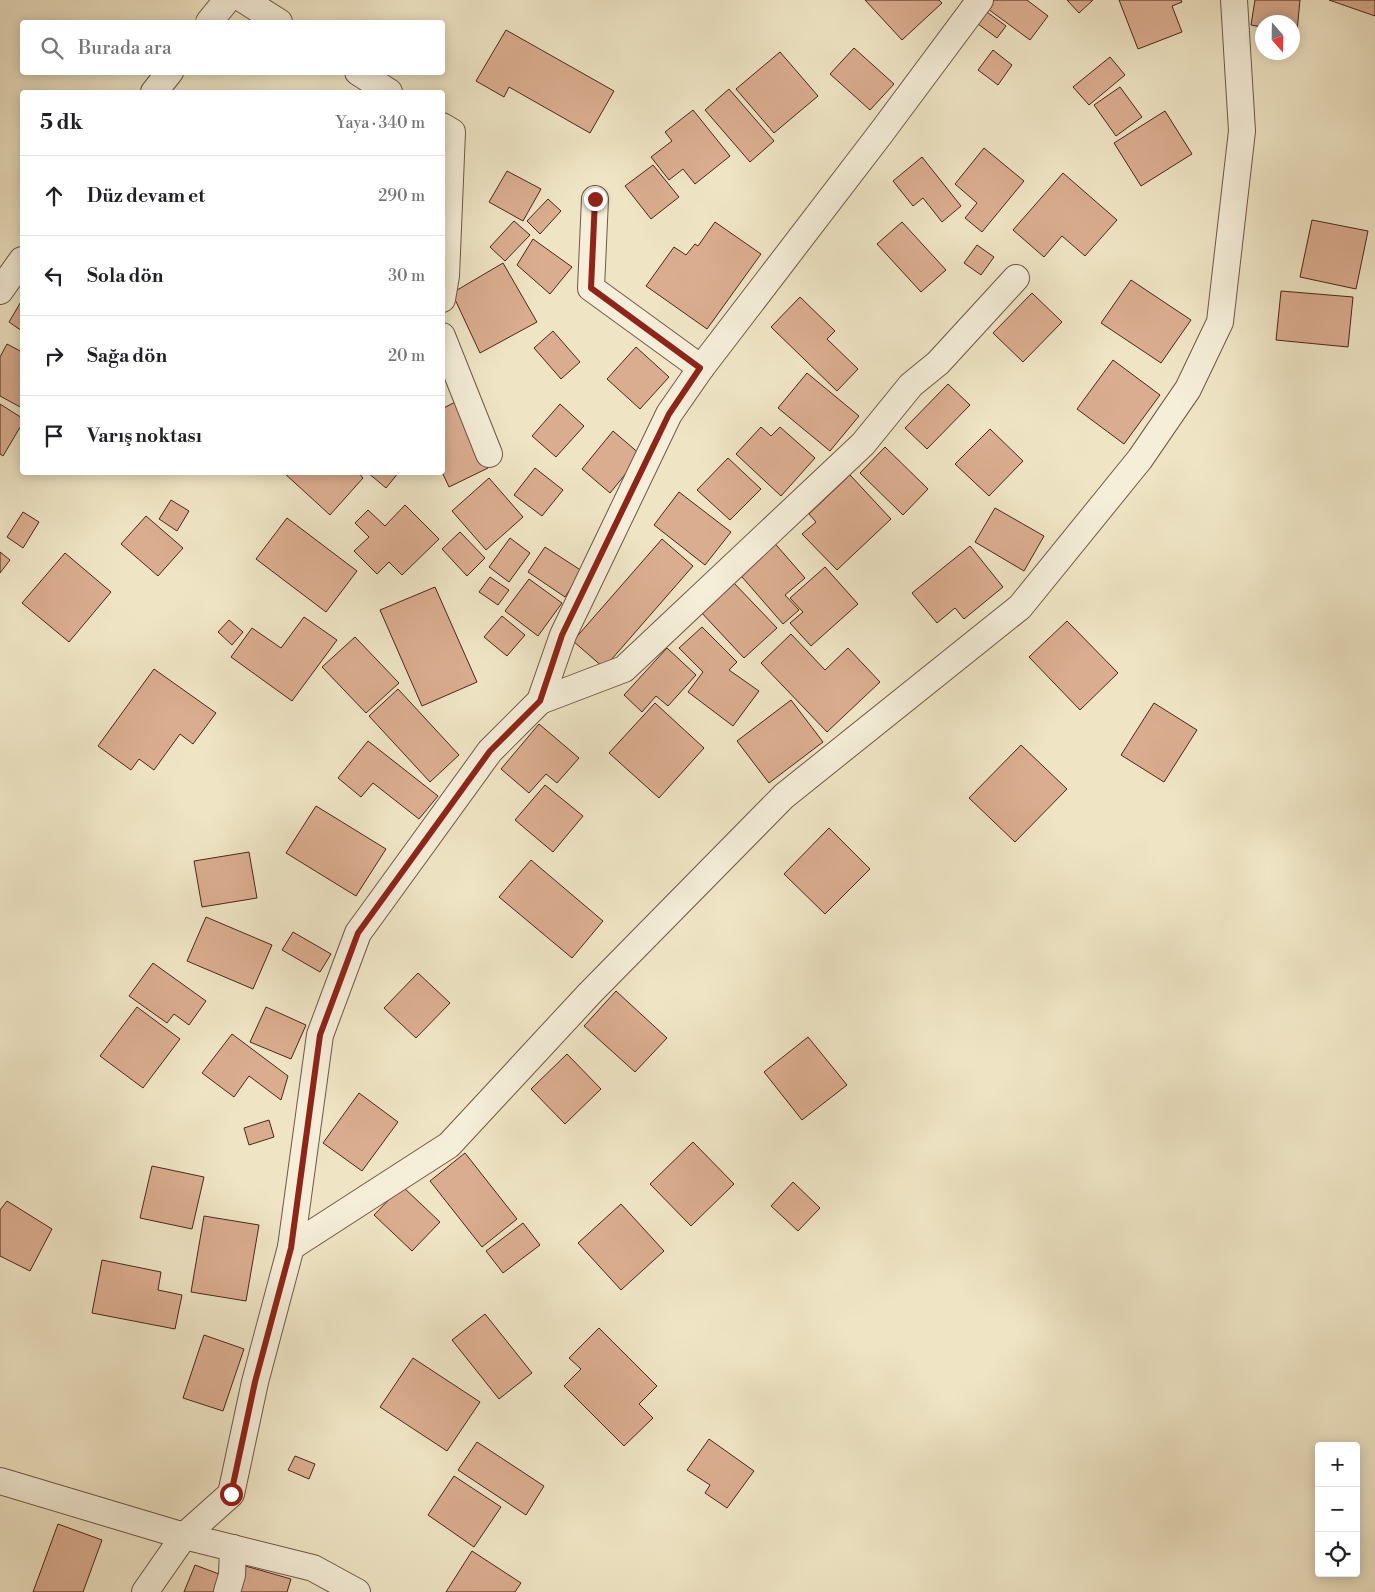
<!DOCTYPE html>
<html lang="tr">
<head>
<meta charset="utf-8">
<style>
  :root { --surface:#fff; --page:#f6f6f6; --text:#202124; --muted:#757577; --line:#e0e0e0 }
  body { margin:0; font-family:"Libre Bodoni",serif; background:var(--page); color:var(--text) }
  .controls { position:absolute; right:15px; bottom:15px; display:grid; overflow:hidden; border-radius:5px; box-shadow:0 2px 12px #0003 }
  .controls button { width:45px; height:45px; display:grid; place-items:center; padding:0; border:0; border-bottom:1px solid var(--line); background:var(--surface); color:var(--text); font:25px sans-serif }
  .compass { position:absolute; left:1255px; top:15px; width:45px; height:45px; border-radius:50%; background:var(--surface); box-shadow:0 2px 12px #0003; rotate:160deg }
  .stop { position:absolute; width:15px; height:15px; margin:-11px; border:4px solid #8f2418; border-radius:50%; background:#fff }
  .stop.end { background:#8f2418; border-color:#fff; box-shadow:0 1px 5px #0008 }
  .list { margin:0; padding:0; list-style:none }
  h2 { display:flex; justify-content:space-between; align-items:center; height:65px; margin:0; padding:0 20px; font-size:21px }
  h2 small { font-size:16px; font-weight:400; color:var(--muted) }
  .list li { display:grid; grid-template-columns:32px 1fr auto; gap:15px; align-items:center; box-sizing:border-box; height:80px; padding:0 20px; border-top:1px solid var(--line) }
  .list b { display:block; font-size:19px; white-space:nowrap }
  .list em { font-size:16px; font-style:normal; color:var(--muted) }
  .icon { flex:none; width:28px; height:28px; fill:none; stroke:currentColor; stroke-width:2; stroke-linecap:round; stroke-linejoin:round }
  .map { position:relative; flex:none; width:1375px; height:1592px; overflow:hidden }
  .search { position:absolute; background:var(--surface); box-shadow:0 2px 12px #0003; left:20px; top:20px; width:425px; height:55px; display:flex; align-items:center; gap:12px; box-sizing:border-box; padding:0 18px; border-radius:5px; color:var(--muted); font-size:19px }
  .panel { position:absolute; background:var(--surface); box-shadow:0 2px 12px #0003; left:20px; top:90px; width:425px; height:385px; border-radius:5px }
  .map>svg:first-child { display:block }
</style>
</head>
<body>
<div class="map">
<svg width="1375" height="1592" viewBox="0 0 1375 1592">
  <rect width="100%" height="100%" fill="#efe5c5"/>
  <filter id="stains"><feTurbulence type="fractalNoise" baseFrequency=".004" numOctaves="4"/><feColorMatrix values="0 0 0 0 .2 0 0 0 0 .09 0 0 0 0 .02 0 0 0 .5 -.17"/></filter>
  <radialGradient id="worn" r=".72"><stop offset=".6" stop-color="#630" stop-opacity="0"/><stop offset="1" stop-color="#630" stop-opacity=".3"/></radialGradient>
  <g fill="#dbad90" stroke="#49271a">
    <polygon points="865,0 939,0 942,3 902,40"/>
    <polygon points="994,0 1027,0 1048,16 1030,40 988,9"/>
    <polygon points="1067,0 1093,0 1079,13"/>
    <polygon points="1119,0 1181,0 1182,2 1172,6 1182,32 1138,49"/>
    <polygon points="1255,0 1300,0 1297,31 1292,30 1292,22 1262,22 1262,27 1251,25"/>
    <polygon points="1329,0 1375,0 1375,16"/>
    <polygon points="987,12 1006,26 997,38 978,24"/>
    <polygon points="506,30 614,91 590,133 509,87 504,97 476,81"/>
    <polygon points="854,48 894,84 870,110 830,74"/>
    <polygon points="993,50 1012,65 998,85 978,70"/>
    <polygon points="780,52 818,96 774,133 736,89"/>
    <polygon points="1110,57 1125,75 1089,105 1073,87"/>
    <polygon points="1120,87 1142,117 1116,136 1094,105"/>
    <polygon points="729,89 774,141 750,162 705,110"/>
    <polygon points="693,110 730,156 695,184 683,169 669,180 651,157 672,141 665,132"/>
    <polygon points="1165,111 1192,154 1141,186 1114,143"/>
    <polygon points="984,148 1024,181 982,232 965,218 977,203 955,184"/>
    <polygon points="922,157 961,206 942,222 923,198 913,206 893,181"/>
    <polygon points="653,165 679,197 651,219 625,186"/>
    <polygon points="507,171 541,189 523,221 489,202"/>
    <polygon points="1063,173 1117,220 1085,256 1062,236 1044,257 1013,230"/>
    <polygon points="548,199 561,211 540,234 527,221"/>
    <polygon points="1312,220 1368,231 1356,289 1300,277"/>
    <polygon points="514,221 530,235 505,261 490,247"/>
    <polygon points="715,222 761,254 707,329 646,286 674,247 686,255 695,244 698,246"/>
    <polygon points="902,222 946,270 921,292 877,244"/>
    <polygon points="533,239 572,267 550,294 517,265"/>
    <polygon points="977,245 994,257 981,275 964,263"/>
    <polygon points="503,263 537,322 480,353 452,293"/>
    <polygon points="1131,280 1191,320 1161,363 1101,323"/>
    <polygon points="1281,291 1353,297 1348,347 1276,340"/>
    <polygon points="1032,293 1062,322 1023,362 993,333"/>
    <polygon points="800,297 835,331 827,339 858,369 837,391 771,327"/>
    <polygon points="22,300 22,331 9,322"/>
    <polygon points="553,331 580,362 561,379 534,348"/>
    <polygon points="7,344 22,352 22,408 0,396 0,357"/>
    <polygon points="636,347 669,377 640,409 607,379"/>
    <polygon points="1113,360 1160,395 1124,444 1077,409"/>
    <polygon points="807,373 859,416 830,451 778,408"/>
    <polygon points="948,384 970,405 927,449 905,428"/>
    <polygon points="455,402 488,468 449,487 442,472 442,409"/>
    <polygon points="0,404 22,418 22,424 3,456 0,454"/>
    <polygon points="560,404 584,426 556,457 532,436"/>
    <polygon points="761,427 771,436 780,427 815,458 781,496 736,454"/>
    <polygon points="990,429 1023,461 989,496 955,464"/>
    <polygon points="613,431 641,455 610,493 582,469"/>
    <polygon points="885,447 928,489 903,515 860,473"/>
    <polygon points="728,458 761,489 730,520 697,490"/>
    <polygon points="535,468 563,490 542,516 514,495"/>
    <polygon points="283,472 358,472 363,478 330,515"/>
    <polygon points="367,472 399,472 386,488"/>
    <polygon points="850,475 891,519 837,570 802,534 816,522 809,514"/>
    <polygon points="489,478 523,517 486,550 452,511"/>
    <polygon points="679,492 731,532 705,565 654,525"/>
    <polygon points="171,500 189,511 177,531 159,519"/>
    <polygon points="405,505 439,539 402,575 389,562 377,574 354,551 369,537 355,523 368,510 385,526"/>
    <polygon points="995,508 1044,536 1024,571 975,542"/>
    <polygon points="23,512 39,522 23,548 7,537"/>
    <polygon points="146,516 183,548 158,576 121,544"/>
    <polygon points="287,518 357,571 326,612 256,559"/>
    <polygon points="460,532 485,558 467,576 442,549"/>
    <polygon points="510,538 530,553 509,582 489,567"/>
    <polygon points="662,539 693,566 604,668 573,641"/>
    <polygon points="771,539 805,578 785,595 799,610 783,624 736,570"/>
    <polygon points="970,546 1003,587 964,619 955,608 937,623 912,593"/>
    <polygon points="545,547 582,571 565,597 528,572"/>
    <polygon points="0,552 10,560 0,573"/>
    <polygon points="65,553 111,592 69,642 22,603"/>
    <polygon points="825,567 858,604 811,646 790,623 803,612 790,598"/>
    <polygon points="490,577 509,590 498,605 479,592"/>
    <polygon points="529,579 562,603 538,636 505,611"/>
    <polygon points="733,582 777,628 744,658 700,611"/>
    <polygon points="435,587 477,682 422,706 380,610"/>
    <polygon points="502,616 525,635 507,656 484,637"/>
    <polygon points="304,617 337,640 292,701 231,657 252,628 281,648"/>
    <polygon points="229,620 243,632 232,645 218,632"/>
    <polygon points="1067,621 1118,673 1080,710 1029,657"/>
    <polygon points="702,627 737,662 729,670 759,691 733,726 688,692 703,672 679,648"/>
    <polygon points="791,634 825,670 848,648 880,682 827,732 761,663"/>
    <polygon points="355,637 399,683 366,713 322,667"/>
    <polygon points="667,648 696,675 668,706 656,696 642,712 624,695"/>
    <polygon points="154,669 216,713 193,744 180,734 154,770 139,759 131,770 98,746"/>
    <polygon points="398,689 459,755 430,782 369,716"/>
    <polygon points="791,700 823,742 769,783 737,741"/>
    <polygon points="655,703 704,748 659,798 609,753"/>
    <polygon points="1154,703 1197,730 1164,782 1121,755"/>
    <polygon points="539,724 579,758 557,783 546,774 529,793 501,769"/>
    <polygon points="368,741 438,796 419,819 373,783 361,797 338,778"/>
    <polygon points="1021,745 1067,789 1015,842 969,798"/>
    <polygon points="545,785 583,816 553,852 515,820"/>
    <polygon points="316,806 386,849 356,896 286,853"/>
    <polygon points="829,828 870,869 825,914 784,874"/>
    <polygon points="249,852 257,898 202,907 194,861"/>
    <polygon points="531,860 603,921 572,958 499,897"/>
    <polygon points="206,917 272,945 253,989 187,961"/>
    <polygon points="293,932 331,954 320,972 282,950"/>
    <polygon points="153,963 206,1001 189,1025 174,1014 167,1023 129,996"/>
    <polygon points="418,973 450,1003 416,1038 384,1008"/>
    <polygon points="616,991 667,1038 635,1072 584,1026"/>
    <polygon points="137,1007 180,1039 143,1088 100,1056"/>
    <polygon points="266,1007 306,1025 291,1059 250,1042"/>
    <polygon points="232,1034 288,1076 281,1100 249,1076 234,1097 202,1073"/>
    <polygon points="808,1037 847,1085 802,1120 764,1072"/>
    <polygon points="567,1054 601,1089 565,1124 531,1089"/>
    <polygon points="359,1093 398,1122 362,1171 323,1143"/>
    <polygon points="269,1120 274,1137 249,1145 244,1128"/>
    <polygon points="693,1142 734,1184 691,1226 650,1184"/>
    <polygon points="465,1153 517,1219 482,1247 430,1181"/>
    <polygon points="152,1166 204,1177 192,1229 140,1218"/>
    <polygon points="793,1182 820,1208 798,1231 771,1206"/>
    <polygon points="402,1186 440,1222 412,1251 374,1215"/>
    <polygon points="7,1201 52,1229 30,1271 0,1256 0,1210"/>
    <polygon points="621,1204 664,1251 621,1290 578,1243"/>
    <polygon points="204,1216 259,1225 246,1301 191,1292"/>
    <polygon points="523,1223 540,1245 503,1273 486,1251"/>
    <polygon points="102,1260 161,1272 158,1290 182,1295 175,1329 92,1313"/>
    <polygon points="485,1314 532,1373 499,1399 452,1340"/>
    <polygon points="599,1328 657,1386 639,1404 653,1418 624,1446 564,1386 581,1369 569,1358"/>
    <polygon points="204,1335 244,1349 223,1411 183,1398"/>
    <polygon points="413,1358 480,1402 447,1451 380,1407"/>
    <polygon points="709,1439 754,1471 727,1508 705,1493 710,1485 687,1470"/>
    <polygon points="477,1442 544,1486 526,1515 458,1470"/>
    <polygon points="295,1456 315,1464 309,1479 288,1470"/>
    <polygon points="454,1476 501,1507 474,1547 428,1515"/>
    <polygon points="58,1524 102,1540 83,1592 33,1592"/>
    <polygon points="472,1551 521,1583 515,1592 446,1592"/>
    <polygon points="195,1565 227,1577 221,1592 184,1592"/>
    <polygon points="242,1565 291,1579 287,1592 234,1592"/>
  </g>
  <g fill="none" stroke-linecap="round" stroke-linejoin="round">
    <g stroke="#725645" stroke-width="28">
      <g id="minor">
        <polyline points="244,0 279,22"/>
        <polyline points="209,22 227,0"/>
        <polyline points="358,72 389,92"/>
        <polyline points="154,92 170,72"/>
        <polyline points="442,126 452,132 446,276 442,299"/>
        <polyline points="595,199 591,288 701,368"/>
        <polyline points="0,291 22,260"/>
        <polyline points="442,336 489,454"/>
        <polyline points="540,701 624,669 863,444 911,385 938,363 1016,278"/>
        <polyline points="291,1247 449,1145 590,993 784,796 1020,607 1140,459 1188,389 1220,322 1242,131 1234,0"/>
        <polyline points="0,1481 184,1536 231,1494 255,1382 291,1247 320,1035 358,933 490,751 540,701 563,635 669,414 701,368 881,133 980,0"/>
        <polyline points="145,1592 184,1536 313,1568 357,1592"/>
        <polyline points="227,1592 232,1575 233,1548"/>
      </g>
    </g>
    <use href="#minor" stroke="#f5eed9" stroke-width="26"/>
  </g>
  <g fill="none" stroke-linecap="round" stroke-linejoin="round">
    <polyline stroke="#8f2418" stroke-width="6" points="231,1494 255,1382 291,1248 320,1035 358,933 490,751 540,701 562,635 669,414 700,368 591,288 595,199"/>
  </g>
  <rect width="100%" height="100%" filter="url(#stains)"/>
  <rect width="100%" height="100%" fill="url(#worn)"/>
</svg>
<div class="controls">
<button>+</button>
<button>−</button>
<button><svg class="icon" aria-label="locate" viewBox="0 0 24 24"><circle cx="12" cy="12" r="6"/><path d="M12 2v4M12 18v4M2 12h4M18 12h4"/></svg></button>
</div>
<svg class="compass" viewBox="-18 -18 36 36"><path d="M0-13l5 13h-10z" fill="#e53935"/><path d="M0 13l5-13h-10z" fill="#757577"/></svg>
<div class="stop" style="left:231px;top:1494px"></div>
<div class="stop end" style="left:595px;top:199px"></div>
<div class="search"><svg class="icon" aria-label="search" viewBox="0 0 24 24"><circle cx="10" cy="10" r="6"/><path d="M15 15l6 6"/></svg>Burada ara</div>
<section class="panel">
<h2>5 dk<small>Yaya · 340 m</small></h2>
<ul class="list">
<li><svg class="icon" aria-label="ahead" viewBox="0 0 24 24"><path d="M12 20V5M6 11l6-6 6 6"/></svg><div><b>Düz devam et</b></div><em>290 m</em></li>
<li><svg class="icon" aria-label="left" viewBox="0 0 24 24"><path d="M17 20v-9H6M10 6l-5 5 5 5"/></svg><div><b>Sola dön</b></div><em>30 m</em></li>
<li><svg class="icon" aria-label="right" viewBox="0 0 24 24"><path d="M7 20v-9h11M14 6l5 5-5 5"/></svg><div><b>Sağa dön</b></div><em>20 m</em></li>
<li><svg class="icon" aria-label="arrive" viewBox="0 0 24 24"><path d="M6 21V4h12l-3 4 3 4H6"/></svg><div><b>Varış noktası</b></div></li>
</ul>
</section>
</div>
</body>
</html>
